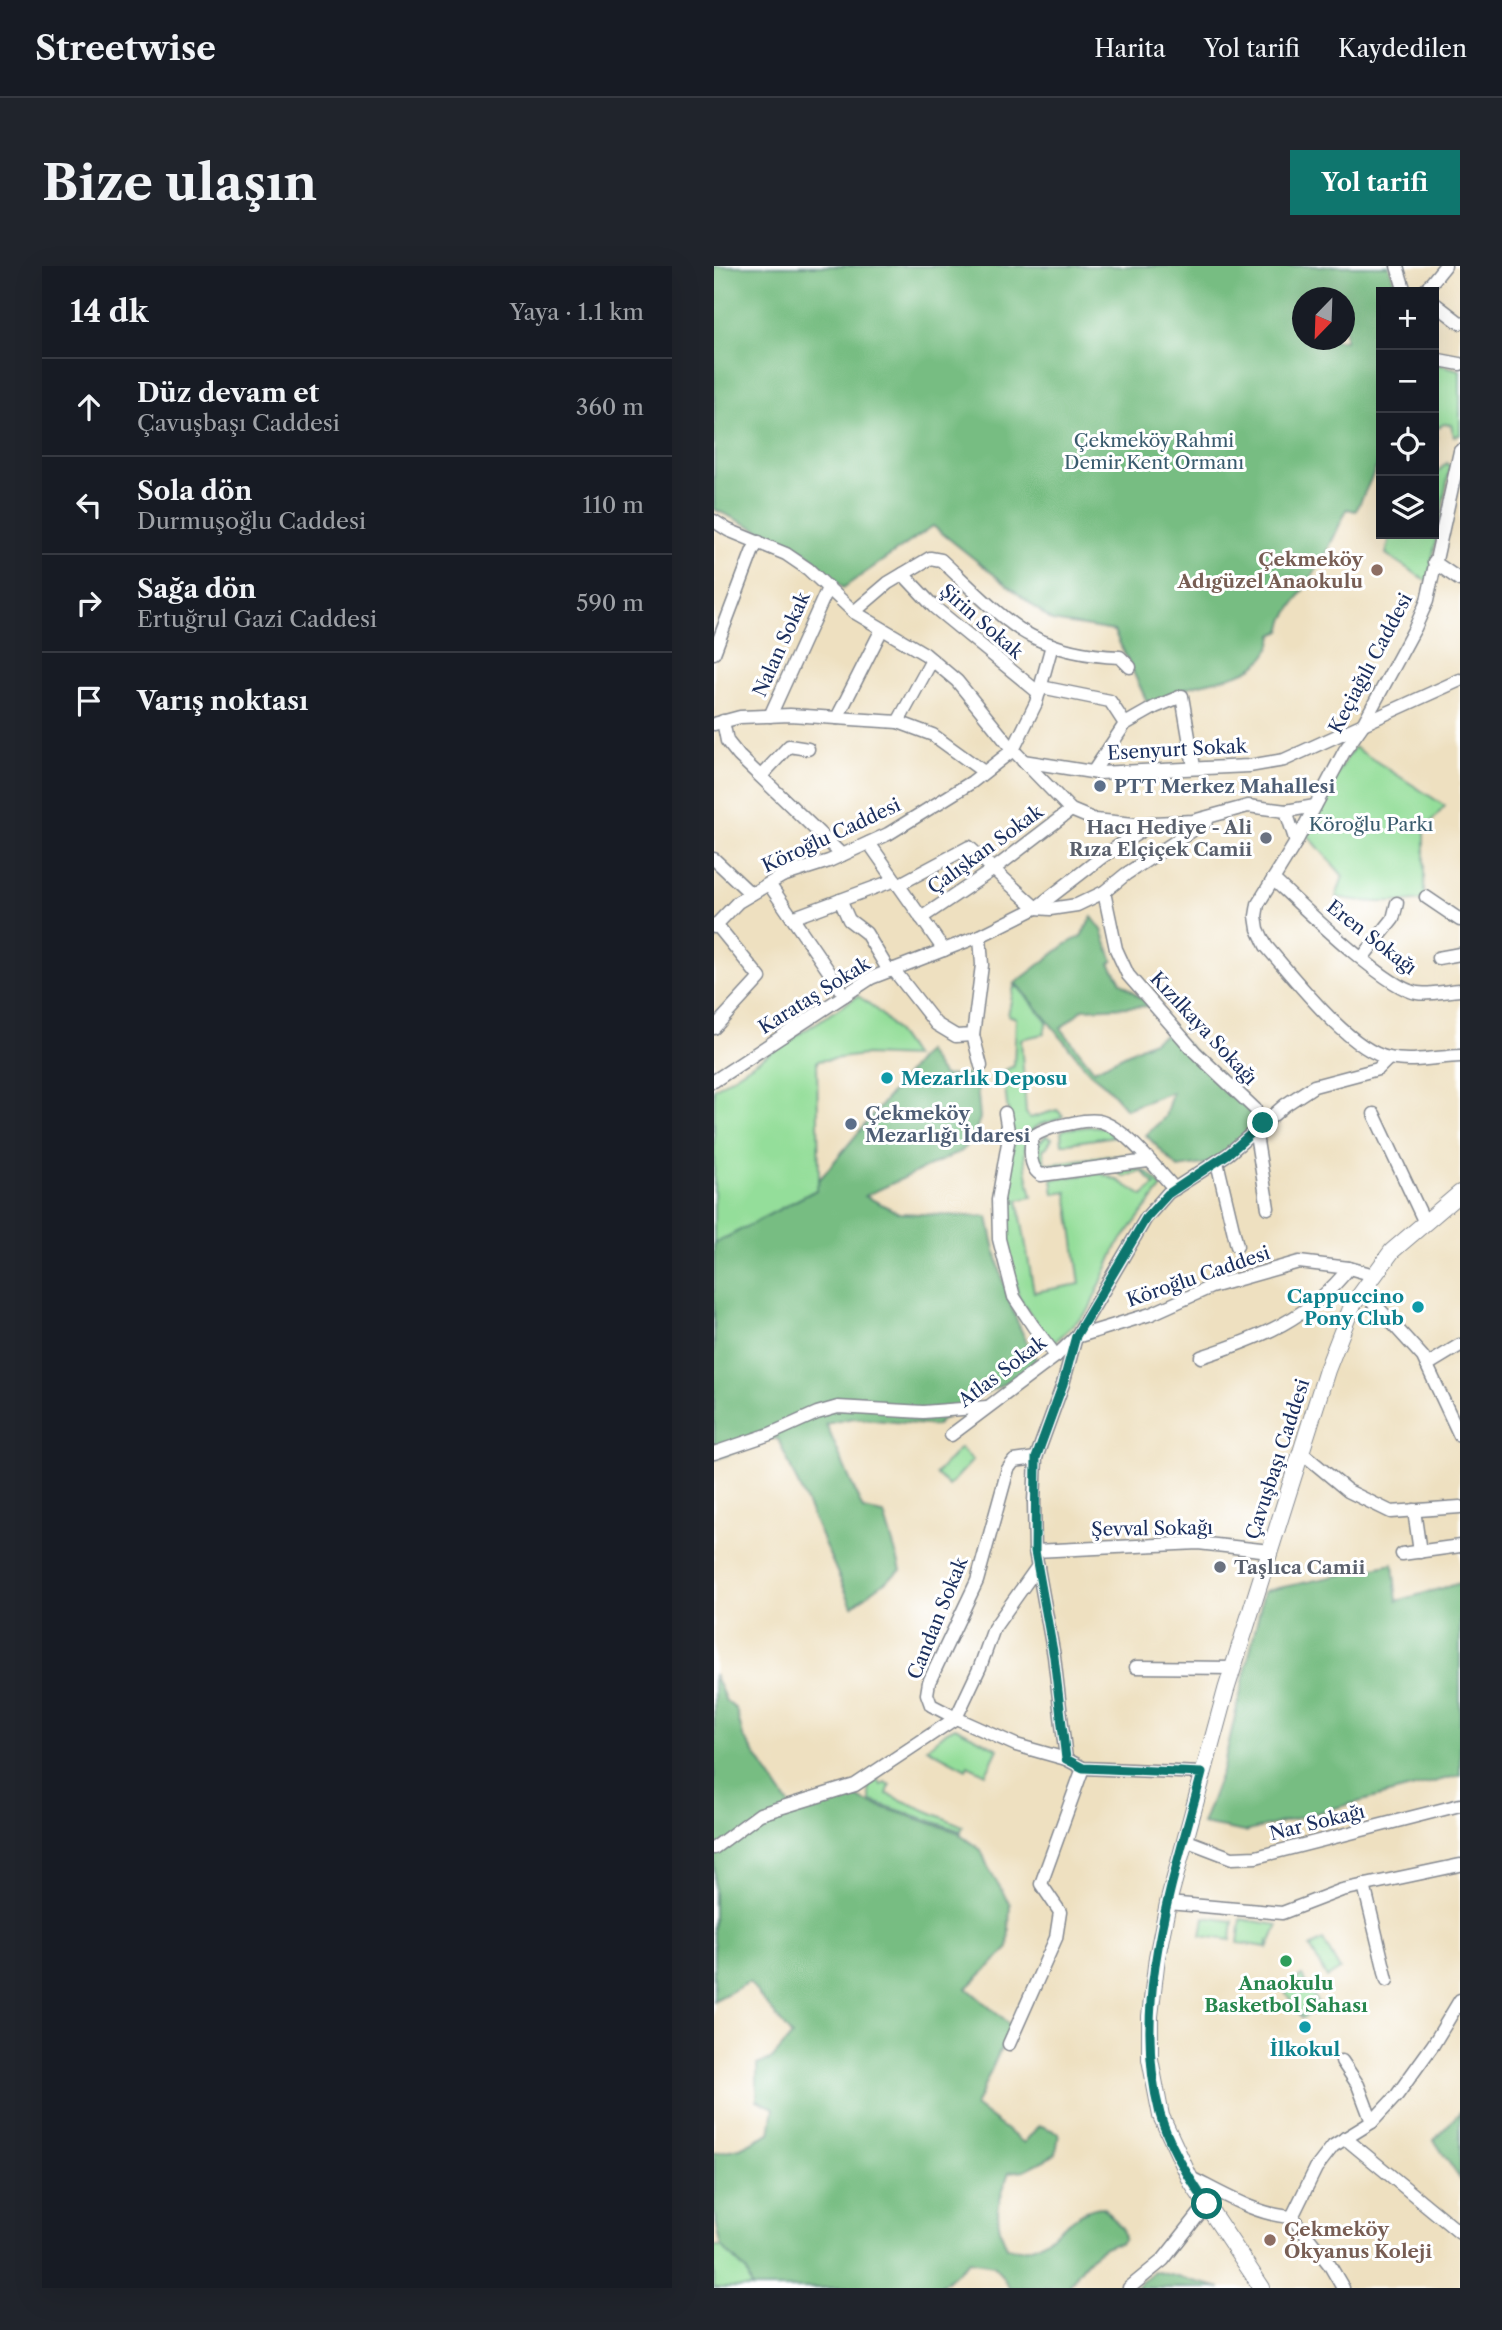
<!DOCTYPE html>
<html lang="tr">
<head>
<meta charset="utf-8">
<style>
  :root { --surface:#171b24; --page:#20242c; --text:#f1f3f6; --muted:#9ea1a6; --line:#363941; --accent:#0f766e }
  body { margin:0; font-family:"Libre Caslon Text",serif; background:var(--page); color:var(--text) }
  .controls { position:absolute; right:21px; top:21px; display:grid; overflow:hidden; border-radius:0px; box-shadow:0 7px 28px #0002 }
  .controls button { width:63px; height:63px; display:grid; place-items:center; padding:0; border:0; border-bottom:2px solid var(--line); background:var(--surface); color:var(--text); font:35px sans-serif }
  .compass { position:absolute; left:578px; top:21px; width:63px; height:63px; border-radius:50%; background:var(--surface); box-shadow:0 7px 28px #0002; rotate:203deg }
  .stop { position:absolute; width:21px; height:21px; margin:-16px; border:5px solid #0f766e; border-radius:50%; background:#fff }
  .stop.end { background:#0f766e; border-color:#fff; box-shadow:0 2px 7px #0008 }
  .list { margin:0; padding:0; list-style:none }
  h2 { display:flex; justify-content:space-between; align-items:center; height:91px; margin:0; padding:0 28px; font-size:30px }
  h2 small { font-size:23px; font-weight:400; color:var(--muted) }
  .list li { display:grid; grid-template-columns:46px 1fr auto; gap:21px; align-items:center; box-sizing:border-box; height:98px; padding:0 28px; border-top:2px solid var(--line) }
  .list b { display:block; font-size:26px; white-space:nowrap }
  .list p { margin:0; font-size:23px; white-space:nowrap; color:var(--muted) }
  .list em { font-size:23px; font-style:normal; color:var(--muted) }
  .icon { flex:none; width:38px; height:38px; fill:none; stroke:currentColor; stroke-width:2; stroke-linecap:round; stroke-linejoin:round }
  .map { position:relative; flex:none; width:746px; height:2022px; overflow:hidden; border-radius:0px }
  header { display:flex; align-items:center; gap:42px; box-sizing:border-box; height:98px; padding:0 35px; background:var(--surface); border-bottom:2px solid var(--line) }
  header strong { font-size:33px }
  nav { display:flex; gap:38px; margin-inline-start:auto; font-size:24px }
  .intro { display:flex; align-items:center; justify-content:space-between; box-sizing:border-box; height:168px; padding:0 42px }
  h1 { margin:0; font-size:49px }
  .button { padding:18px 32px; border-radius:0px; background:var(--accent); color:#fff; font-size:24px; font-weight:700 }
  main { display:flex; gap:42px; padding:0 42px }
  aside { flex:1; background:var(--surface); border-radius:0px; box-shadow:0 7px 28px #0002 }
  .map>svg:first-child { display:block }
</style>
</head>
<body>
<header>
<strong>Streetwise</strong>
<nav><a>Harita</a><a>Yol tarifi</a><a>Kaydedilen</a></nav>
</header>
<div class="intro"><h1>Bize ulaşın</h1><a class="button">Yol tarifi</a></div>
<main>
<aside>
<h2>14 dk<small>Yaya · 1.1 km</small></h2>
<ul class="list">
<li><svg class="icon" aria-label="ahead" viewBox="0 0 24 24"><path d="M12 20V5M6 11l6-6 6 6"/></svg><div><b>Düz devam et</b><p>Çavuşbaşı Caddesi</p></div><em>360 m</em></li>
<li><svg class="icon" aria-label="left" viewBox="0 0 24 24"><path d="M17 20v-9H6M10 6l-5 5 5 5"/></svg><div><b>Sola dön</b><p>Durmuşoğlu Caddesi</p></div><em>110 m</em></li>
<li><svg class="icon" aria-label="right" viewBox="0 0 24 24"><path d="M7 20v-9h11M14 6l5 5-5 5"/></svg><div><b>Sağa dön</b><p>Ertuğrul Gazi Caddesi</p></div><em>590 m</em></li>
<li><svg class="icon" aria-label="arrive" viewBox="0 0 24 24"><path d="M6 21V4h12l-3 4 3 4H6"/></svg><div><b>Varış noktası</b></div></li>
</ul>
</aside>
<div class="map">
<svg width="746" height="2022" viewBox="0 0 746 2022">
  <rect width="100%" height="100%" fill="#fff"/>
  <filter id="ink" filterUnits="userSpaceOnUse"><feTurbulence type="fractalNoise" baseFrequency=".0143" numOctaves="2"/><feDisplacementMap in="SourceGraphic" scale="14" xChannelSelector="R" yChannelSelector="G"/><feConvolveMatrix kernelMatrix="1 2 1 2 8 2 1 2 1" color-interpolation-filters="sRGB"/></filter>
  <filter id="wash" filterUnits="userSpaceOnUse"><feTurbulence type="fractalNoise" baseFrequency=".00686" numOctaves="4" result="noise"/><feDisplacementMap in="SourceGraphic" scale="28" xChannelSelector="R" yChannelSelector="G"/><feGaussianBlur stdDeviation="1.57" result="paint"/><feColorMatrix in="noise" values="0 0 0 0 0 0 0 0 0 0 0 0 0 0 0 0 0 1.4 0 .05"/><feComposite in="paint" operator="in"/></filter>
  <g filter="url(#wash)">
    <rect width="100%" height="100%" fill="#eee0c0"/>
    <g fill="#94de9a" stroke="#58867c" stroke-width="2">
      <polygon points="720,97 746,104 746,169 740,170 737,159 730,158 723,162 722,179 720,179"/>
      <polygon points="733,197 736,201 714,316 672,288 677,268 720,268 720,209"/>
      <path d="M 640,481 L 731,540 L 710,564 L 710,634 C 679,638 652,637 622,631 L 629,610 L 591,566 L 612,525 Z"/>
      <path d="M 300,720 L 305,722 L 333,755 L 330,768 L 307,773 L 312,847 L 316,852 L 343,844 L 349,850 C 341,857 328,855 320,862 C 303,877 314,912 318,931 L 304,934 L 320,1026 L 366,1018 L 353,926 L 340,928 L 338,913 L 386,907 L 405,915 L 429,930 L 441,919 L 428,905 L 410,911 L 403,905 C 429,900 430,902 448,921 L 403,980 L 375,1044 L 338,1079 L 305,1032 L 292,977 L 288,946 L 300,872 L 293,839 L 289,805 L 300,800 L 302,752 L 294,749 Z"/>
      <path d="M 144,730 C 169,745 185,768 200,791 L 150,789 L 103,795 L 105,914 L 102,924 L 0,978 L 0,823 Z"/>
      <polygon points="381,860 390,862 401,870 348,878 347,866 351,863"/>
      <polygon points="332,869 338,872 333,881 329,883 331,899 394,889 395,891 411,889 411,891 328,903 325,900 323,879"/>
      <polygon points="246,1182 259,1194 235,1220 222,1208"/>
      <polygon points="241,1461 284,1483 272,1508 254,1499 252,1503 213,1482 233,1465"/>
      <polygon points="164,1513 167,1519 171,1516 176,1519 173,1528 249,1560 247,1565 157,1535 154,1520"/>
      <polygon points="490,1651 519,1655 517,1674 487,1670"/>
      <polygon points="527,1653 564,1659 554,1683 554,1674 553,1681 524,1677"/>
      <polygon points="609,1674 626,1704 613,1712 596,1681"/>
      <polygon points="588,1710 606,1740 588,1752 569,1722"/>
      <polygon points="0,1981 8,1981 33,2006 38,2022 0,2022"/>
    </g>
    <g fill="#77bd82" stroke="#497670" stroke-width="2" fill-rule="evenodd">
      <path d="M 0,0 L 675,0 L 684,26 L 667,26 L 667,184 L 663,200 L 642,245 L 633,243 L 610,292 L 571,352 L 567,365 L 559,369 C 555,412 501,411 470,423 C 459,428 447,436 436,442 L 400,365 L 338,355 L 219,260 L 129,322 L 92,286 L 0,243 ZM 589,32 L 631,32 L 631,74 L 589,74 Z"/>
      <polygon points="378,651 388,664 399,695 396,697 407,716 436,740 369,743 347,762 380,804 459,765 527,830 549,857 503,896 464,902 432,869 451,851 458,826 412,843 391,819 376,807 306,721 300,718 351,679 367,670"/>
      <path d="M 212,785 L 229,810 L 262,808 L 266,852 L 260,869 L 248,885 L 151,930 L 185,947 L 274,951 C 284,1002 296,1049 322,1093 L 306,1109 L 238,1145 L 222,1160 L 139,1152 L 112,1158 L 149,1244 L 170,1248 L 187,1304 L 138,1340 L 64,1173 L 54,1173 L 0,1194 L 0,978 L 102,924 L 105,914 Z"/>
      <polygon points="679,1298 683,1335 746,1317 746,1509 531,1566 488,1558 509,1502 550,1325"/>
      <path d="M 0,1408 L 12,1435 L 22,1443 L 29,1470 L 80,1546 L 138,1529 L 150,1535 L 247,1567 L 246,1569 L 267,1584 L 274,1601 L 296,1638 L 294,1683 L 253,1722 L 297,1760 L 261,1840 L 310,1877 L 325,1859 L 345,1867 L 342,1888 L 311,1904 L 295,1906 C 284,1936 278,1951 293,1981 C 332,1994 352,1942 389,1941 L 408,1962 L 410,1973 L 406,1977 C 383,1977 365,2004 354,2022 L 296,2022 L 280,1999 L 255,1995 L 225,2022 L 38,2022 L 33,2006 L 8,1981 L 0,1948 L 0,1887 L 26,1882 L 56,1867 L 60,1842 L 43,1834 L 43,1799 L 58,1793 L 78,1770 L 35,1716 L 1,1734 L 0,1737 Z"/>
      <polygon points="746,1846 746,1913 720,1874"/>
      <polygon points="440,2005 507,2022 421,2022"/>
    </g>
  </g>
  <g filter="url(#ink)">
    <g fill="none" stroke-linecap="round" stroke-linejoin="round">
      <g stroke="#84888f" stroke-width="15">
        <g id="minor">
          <polyline points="683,0 691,26"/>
          <polyline points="710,26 731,0"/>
          <polyline points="720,37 746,57"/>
          <polyline points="720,93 746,98"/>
          <path d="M 746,185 L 713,335 L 701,362 L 648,460 L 631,484 L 582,576 L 544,638 L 542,650 L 544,663 L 552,680 C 580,712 635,784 675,792 C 697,797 724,791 746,790"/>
          <polyline points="0,255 14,264 72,288 94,303 140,346 211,388 243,415 299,484 357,544 381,554 420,558 479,555 534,540 572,545 582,576"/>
          <polyline points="720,296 746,314"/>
          <polyline points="189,308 220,341 325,427"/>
          <path d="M 140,346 L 174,317 L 216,292 L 227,294 C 251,316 289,356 317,370 C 344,384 377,390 406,391 L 416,401"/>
          <polyline points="0,387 39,284 45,276"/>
          <polyline points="327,421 396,435 411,458"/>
          <polyline points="56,450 114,322"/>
          <polyline points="123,452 168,363"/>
          <polyline points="9,455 13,475 25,490 128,589"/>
          <polyline points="184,456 218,394"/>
          <polyline points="0,458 26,451 76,449 184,456 219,469 270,506"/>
          <polyline points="309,495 384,507 535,500 570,494 746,414"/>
          <polyline points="379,506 411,458 441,441 468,430 480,501"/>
          <polyline points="47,510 75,480 94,483"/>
          <polyline points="572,545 601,540"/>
          <polyline points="155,577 230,684"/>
          <polyline points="0,593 37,628"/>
          <path d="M 559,613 C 585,637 672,723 703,727 C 716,729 732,725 746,724"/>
          <polyline points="55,618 131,729"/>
          <polyline points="184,619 255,581 322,642"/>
          <polyline points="390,626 402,683 414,709 481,786 541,843"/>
          <polyline points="712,631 746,654"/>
          <polyline points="126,634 135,654 152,667 175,705"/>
          <polyline points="322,642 336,643 363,639 390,626 412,608 493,555"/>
          <polyline points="78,652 181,614"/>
          <polyline points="207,652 280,603 357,544"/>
          <polyline points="0,661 24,636 68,610 115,595 174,568 258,516 299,484 322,437 338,379"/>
          <polyline points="648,692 679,653 683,637"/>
          <polyline points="724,692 746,688"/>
          <polyline points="179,703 222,758 242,770 259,769 268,699 266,670"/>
          <polyline points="0,762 46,712 2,658"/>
          <polyline points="259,769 267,800"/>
          <polyline points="0,815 157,712 266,670 322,642 388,591 439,557"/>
          <polyline points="291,847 295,871 284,934 285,973 300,1031 319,1060 342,1090"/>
          <polyline points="660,848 711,957"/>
          <polyline points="541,863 554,942"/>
          <path d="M 434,895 L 327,909 C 315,902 316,884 318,871 C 330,863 340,861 353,858 C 364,856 374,853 385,855 C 411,861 443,904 461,923"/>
          <polyline points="503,896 523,980"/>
          <polyline points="649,1025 709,1091 746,1170"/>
          <path d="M 487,1091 C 546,1072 596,1052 635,1002"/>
          <polyline points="713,1099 746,1079"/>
          <polyline points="237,1169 342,1090 362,1071 437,1048 497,1021 585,996 635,1002 660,1009"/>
          <polyline points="587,1186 634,1225 677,1246 746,1241"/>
          <polyline points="0,1187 56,1168 103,1147 124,1141 209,1146 273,1141"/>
          <polyline points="322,1192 300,1195 294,1203 263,1315 215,1416 213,1428 217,1439 242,1452 266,1401 280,1362 324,1300"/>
          <polyline points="700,1244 706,1286"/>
          <polyline points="321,1285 484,1277 556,1285"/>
          <polyline points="688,1288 746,1280"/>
          <polyline points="422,1401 519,1402"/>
          <polyline points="352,1493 340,1390 321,1285 320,1236 322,1192 349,1118 362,1071 432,952 454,927 514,888 571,839 600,820 664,803 675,792"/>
          <polyline points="471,1574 518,1592 542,1591 746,1539"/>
          <polyline points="0,1582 46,1548 141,1519 242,1452 302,1479 352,1493 369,1502 488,1507"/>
          <polyline points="650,1619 673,1714"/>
          <polyline points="454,1637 568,1647 628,1624 746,1599"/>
          <polyline points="295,1778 342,1672 346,1646 327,1618 369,1502"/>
          <polyline points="628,1795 644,1819 658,1856"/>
          <polyline points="631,1872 746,1967"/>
          <path d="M 475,1911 C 507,1927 542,1949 578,1951 L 602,1902 L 619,1880 L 658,1856 L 683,1829 L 719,1779 L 746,1734"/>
          <polyline points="578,1951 615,1998 629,2022"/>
          <polyline points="415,2022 449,1994 493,1938"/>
        </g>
      </g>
      <g stroke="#84888f" stroke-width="18">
        <polyline id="major" points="548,2022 478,1917 447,1850 436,1793 436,1750 443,1691 454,1637 512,1424 613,1104 638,1040 678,985 746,927"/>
      </g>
      <use href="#minor" stroke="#fff" stroke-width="12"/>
      <use href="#major" stroke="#fff" stroke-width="16"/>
    </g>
  </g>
  <g fill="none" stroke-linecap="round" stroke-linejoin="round" filter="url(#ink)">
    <path stroke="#0f766e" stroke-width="9" d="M 493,1938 C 474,1911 455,1880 446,1848 C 416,1735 459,1616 488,1507 L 369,1502 L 352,1493 L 340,1391 L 321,1285 L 322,1192 L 349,1118 L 362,1070 L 432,952 L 454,928 L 514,888 L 549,857"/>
  </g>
  <g fill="#8d6e63" stroke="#fff" stroke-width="2.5">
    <circle cx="663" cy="304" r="7"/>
    <circle cx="556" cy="1974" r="7"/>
  </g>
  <g fill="#5c6f8a" stroke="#fff" stroke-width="2.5">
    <circle cx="386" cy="520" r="7"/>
    <circle cx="137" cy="858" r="7"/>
  </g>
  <g fill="#6b7280" stroke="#fff" stroke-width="2.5">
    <circle cx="552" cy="572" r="7"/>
    <circle cx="506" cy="1301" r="7"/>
  </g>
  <g fill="#0f9aa8" stroke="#fff" stroke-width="2.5">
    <circle cx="173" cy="812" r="7"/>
    <circle cx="704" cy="1041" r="7"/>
    <circle cx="591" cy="1761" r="7"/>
  </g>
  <circle fill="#2e9e5b" stroke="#fff" stroke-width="2.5" cx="572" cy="1695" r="7"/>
  <g text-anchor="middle" stroke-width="6" stroke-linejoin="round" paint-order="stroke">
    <g font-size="19" fill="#395b6d" stroke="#fff">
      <text x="440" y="181">Çekmeköy Rahmi<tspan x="440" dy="22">Demir Kent Ormanı</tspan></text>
      <text x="657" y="565">Köroğlu Parkı</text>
    </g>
    <g font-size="19" font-weight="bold" fill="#785e54" stroke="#fff" text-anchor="end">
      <text x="649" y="300">Çekmeköy<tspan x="649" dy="22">Adıgüzel Anaokulu</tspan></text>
      <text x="570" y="1970" text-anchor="start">Çekmeköy<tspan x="570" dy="22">Okyanus Koleji</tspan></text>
    </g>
    <g font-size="19" fill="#1b2f5e" stroke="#fff">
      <text transform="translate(268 355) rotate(41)" y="7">Şirin Sokak</text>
      <text transform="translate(67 378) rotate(-66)" y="7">Nalan Sokak</text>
      <text transform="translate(656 397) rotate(-62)" y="7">Keçiağılı Caddesi</text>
      <text transform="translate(463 483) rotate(-3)" y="7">Esenyurt Sokak</text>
      <text transform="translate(117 569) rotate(-25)" y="7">Köroğlu Caddesi</text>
      <text transform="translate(271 583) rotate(-36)" y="7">Çalışkan Sokak</text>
      <text transform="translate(658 671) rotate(38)" y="7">Eren Sokağı</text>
      <text transform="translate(100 729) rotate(-32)" y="7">Karataş Sokak</text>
      <text transform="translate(490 762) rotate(47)" y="7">Kızılkaya Sokağı</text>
      <text transform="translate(484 1010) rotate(-19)" y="7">Köroğlu Caddesi</text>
      <text transform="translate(288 1105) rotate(-37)" y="7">Atlas Sokak</text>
      <text transform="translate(563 1193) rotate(-72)" y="7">Çavuşbaşı Caddesi</text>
      <text transform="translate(438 1262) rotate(-1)" y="7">Şevval Sokağı</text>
      <text transform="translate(223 1352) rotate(-68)" y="7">Candan Sokak</text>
      <text transform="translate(603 1556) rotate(-14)" y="7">Nar Sokağı</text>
    </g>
    <g font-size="19" font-weight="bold" fill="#4e5e75" stroke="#fff" text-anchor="start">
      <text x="400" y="527">PTT Merkez Mahallesi</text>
      <text x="151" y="854">Çekmeköy<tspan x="151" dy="22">Mezarlığı İdaresi</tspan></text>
    </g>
    <g font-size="19" font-weight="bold" fill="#5b616d" stroke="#fff" text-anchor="end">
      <text x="538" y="568">Hacı Hediye - Ali<tspan x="538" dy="22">Rıza Elçiçek Camii</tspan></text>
      <text x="520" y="1308" text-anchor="start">Taşlıca Camii</text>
    </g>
    <g font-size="19" font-weight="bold" fill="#0d838f" stroke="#fff" text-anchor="start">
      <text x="187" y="819">Mezarlık Deposu</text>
      <text x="690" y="1037" text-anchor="end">Cappuccino<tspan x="690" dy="22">Pony Club</tspan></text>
      <text x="591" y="1790" text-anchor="middle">İlkokul</text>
    </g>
    <g font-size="19" font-weight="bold" fill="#27864d" stroke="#fff">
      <text x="572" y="1724">Anaokulu<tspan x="572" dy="22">Basketbol Sahası</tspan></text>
    </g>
  </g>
</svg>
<div class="controls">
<button>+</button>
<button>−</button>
<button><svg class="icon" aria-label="locate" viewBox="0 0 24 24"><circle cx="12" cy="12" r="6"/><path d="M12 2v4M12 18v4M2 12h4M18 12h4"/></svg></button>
<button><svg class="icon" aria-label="layers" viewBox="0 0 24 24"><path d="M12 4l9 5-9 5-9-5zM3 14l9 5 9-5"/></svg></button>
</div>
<svg class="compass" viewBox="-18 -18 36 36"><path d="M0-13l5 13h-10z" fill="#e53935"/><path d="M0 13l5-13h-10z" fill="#9ea1a6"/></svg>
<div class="stop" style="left:493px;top:1938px"></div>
<div class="stop end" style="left:549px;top:857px"></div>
</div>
</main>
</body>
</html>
